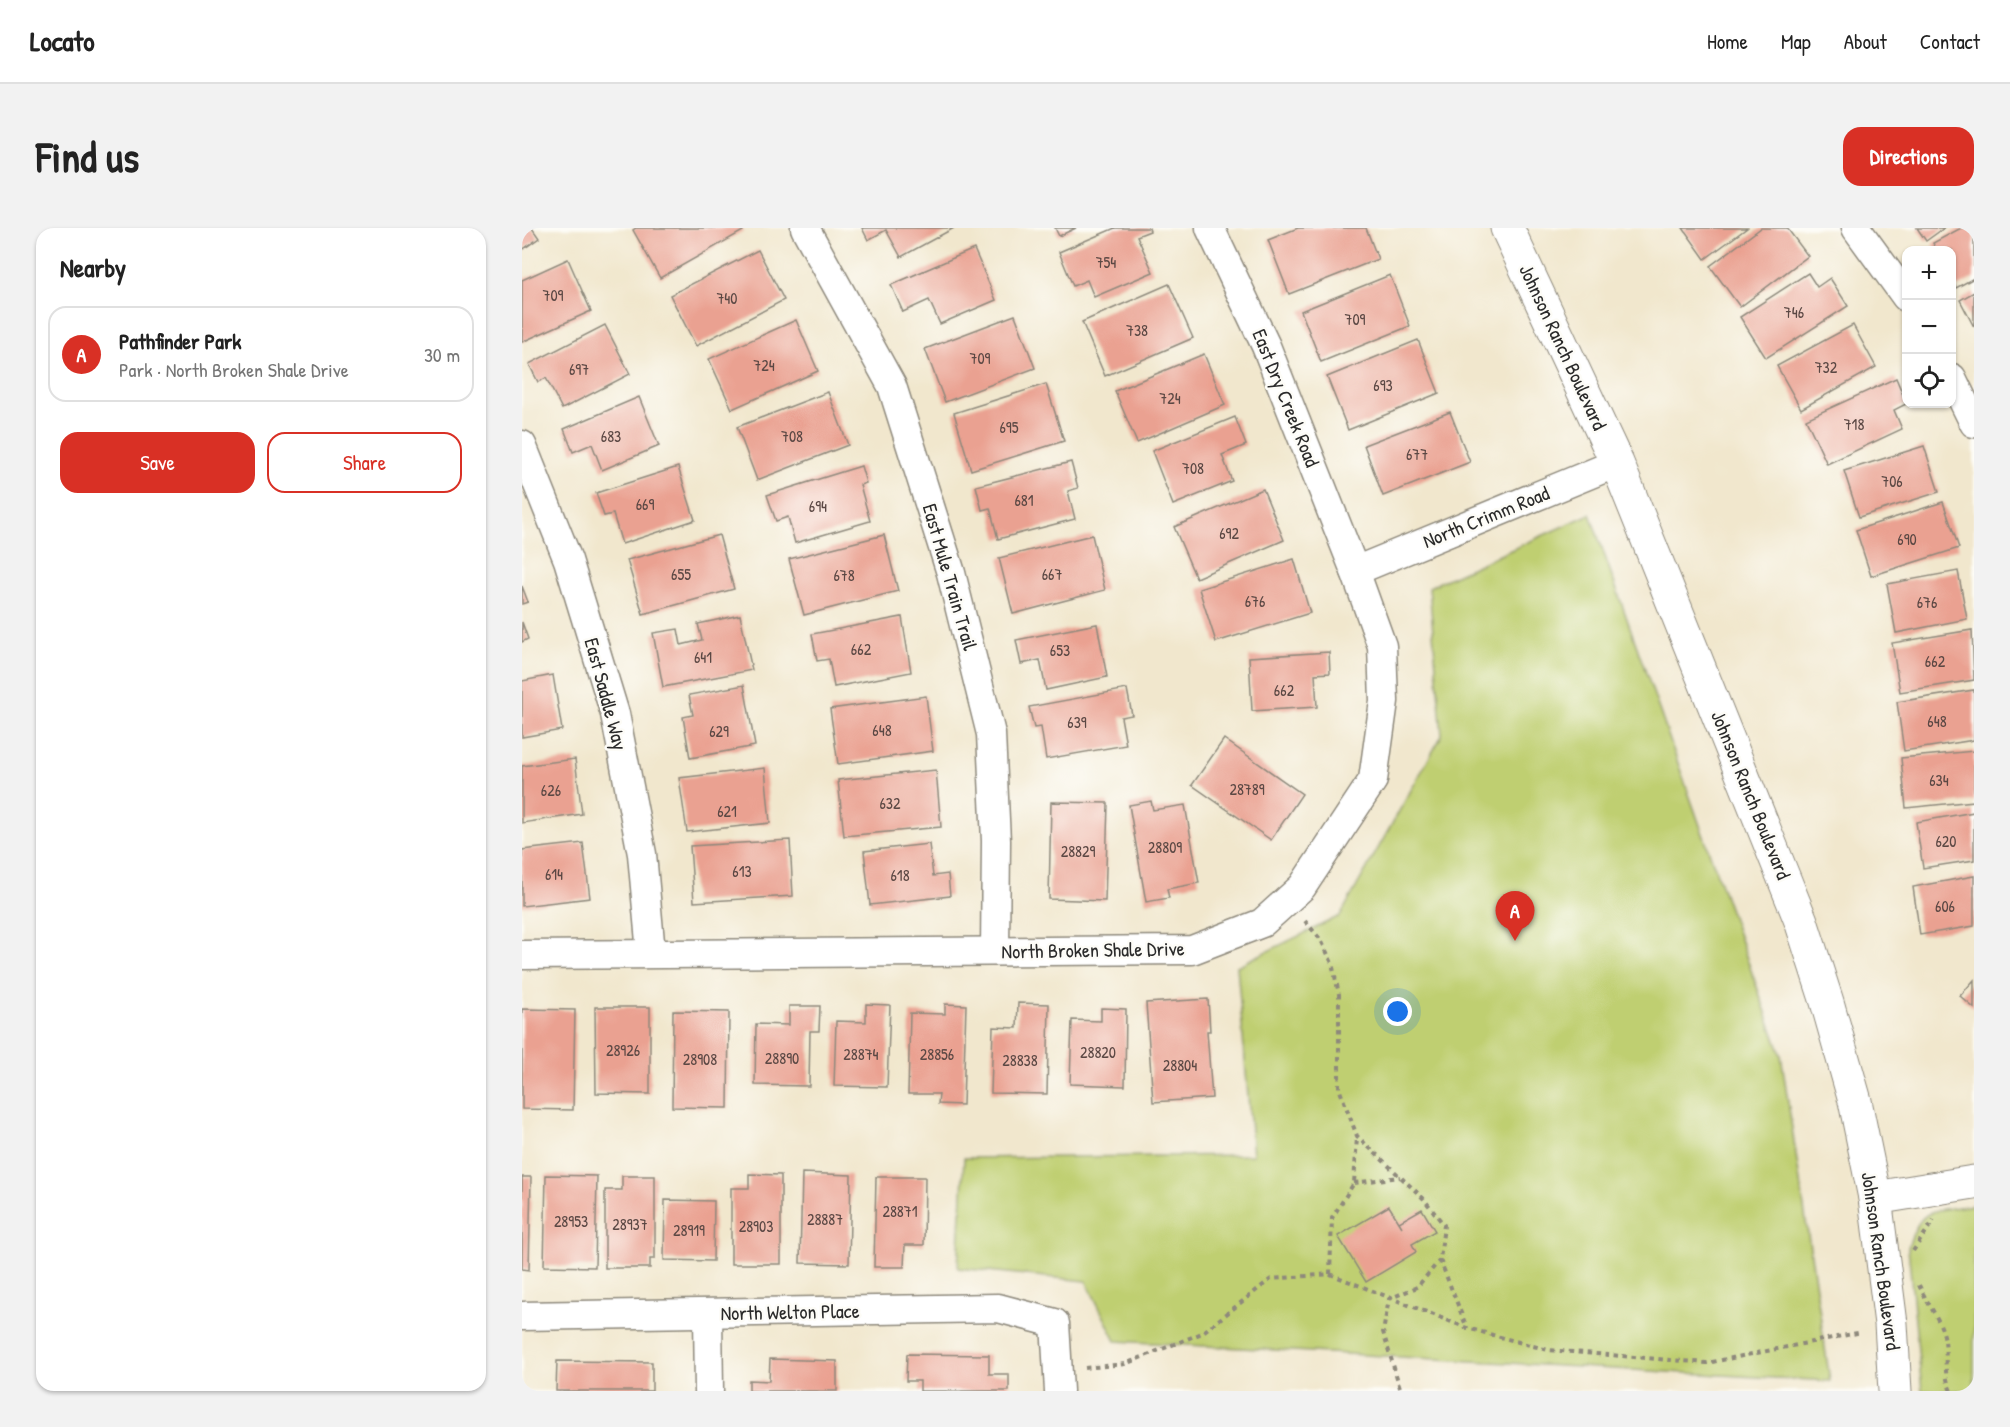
<!DOCTYPE html>
<html lang="en">
<head>
<meta charset="utf-8">
<style>
  :root { --surface:#fff; --page:#f2f2f2; --text:#222; --muted:#767676; --line:#e0e0e0; --accent:#d93025 }
  body { margin:0; font-family:"Patrick Hand",sans-serif; background:var(--page); color:var(--text) }
  .controls { position:absolute; right:18px; top:18px; display:grid; overflow:hidden; border-radius:12px; box-shadow:0 2px 4px #0004 }
  .controls button { width:54px; height:54px; display:grid; place-items:center; padding:0; border:0; border-bottom:2px solid var(--line); background:var(--surface); color:var(--text); font:30px sans-serif }
  .you { position:absolute; left:876px; top:784px; width:21px; height:21px; margin:-15px; border:4px solid #fff; border-radius:50%; background:#1a73e8; box-shadow:0 0 0 9px #1a73e833 }
  .badge { display:grid; place-items:center; width:39px; height:39px; border-radius:50%; background:var(--accent); color:#fff; font-size:20px; font-weight:700 }
  .pin { position:absolute; translate:-50% -50px; filter:drop-shadow(0 2px 3px #0008) }
  .pin::after { content:''; position:absolute; top:32px; width:21px; height:18px; background:inherit; clip-path:polygon(0 0,100% 0,50% 100%) }
  .list { margin:0; padding:0; list-style:none }
  h2 { display:flex; justify-content:space-between; align-items:center; height:78px; margin:0; padding:0 24px; font-size:26px }
  h2 small { font-size:20px; font-weight:400; color:var(--muted) }
  .list li { display:grid; grid-template-columns:39px 1fr auto; gap:18px; align-items:center; box-sizing:border-box; height:96px; margin:0 12px 12px; padding:0 12px; border:2px solid var(--line); border-radius:18px }
  .list b { display:block; font-size:22px; white-space:nowrap }
  .list p { margin:0; font-size:20px; white-space:nowrap; color:var(--muted) }
  .list em { font-size:20px; font-style:normal; color:var(--muted) }
  .actions { display:flex; gap:12px; padding:18px 24px }
  .actions a { flex:1; padding:14px 0; border:2px solid var(--accent); border-radius:18px; text-align:center; font-size:21px; color:var(--accent) }
  .actions .main { background:var(--accent); color:#fff }
  .icon { flex:none; width:33px; height:33px; fill:none; stroke:currentColor; stroke-width:2; stroke-linecap:round; stroke-linejoin:round }
  .map { position:relative; flex:none; width:1452px; height:1163px; overflow:hidden; border-radius:18px }
  header { display:flex; align-items:center; gap:36px; box-sizing:border-box; height:84px; padding:0 30px; background:var(--surface); border-bottom:2px solid var(--line) }
  header strong { font-size:28px }
  nav { display:flex; gap:33px; margin-inline-start:auto; font-size:21px }
  .intro { display:flex; align-items:center; justify-content:space-between; box-sizing:border-box; height:144px; padding:0 36px }
  h1 { margin:0; font-size:42px }
  .button { padding:15px 27px; border-radius:18px; background:var(--accent); color:#fff; font-size:21px; font-weight:700 }
  main { display:flex; gap:36px; padding:0 36px }
  aside { flex:1; background:var(--surface); border-radius:18px; box-shadow:0 2px 4px #0004 }
  .map>svg:first-child { display:block }
</style>
</head>
<body>
<header>
<strong>Locato</strong>
<nav><a>Home</a><a>Map</a><a>About</a><a>Contact</a></nav>
</header>
<div class="intro"><h1>Find us</h1><a class="button">Directions</a></div>
<main>
<aside>
<h2>Nearby<small></small></h2>
<ul class="list">
<li><span class="badge">A</span><div><b>Pathfinder Park</b><p>Park · North Broken Shale Drive</p></div><em>30 m</em></li>
</ul>
<div class="actions"><a class="main">Save</a><a>Share</a></div>
</aside>
<div class="map">
<svg width="1452" height="1163" viewBox="0 0 1452 1163">
  <rect width="100%" height="100%" fill="#fdfcf7"/>
  <filter id="ink" filterUnits="userSpaceOnUse"><feTurbulence type="fractalNoise" baseFrequency=".0167" numOctaves="2"/><feDisplacementMap in="SourceGraphic" scale="12" xChannelSelector="R" yChannelSelector="G"/><feConvolveMatrix kernelMatrix="1 2 1 2 8 2 1 2 1" color-interpolation-filters="sRGB"/></filter>
  <filter id="wash" filterUnits="userSpaceOnUse"><feTurbulence type="fractalNoise" baseFrequency=".008" numOctaves="4" result="noise"/><feDisplacementMap in="SourceGraphic" scale="24" xChannelSelector="R" yChannelSelector="G"/><feGaussianBlur stdDeviation="1.35" result="paint"/><feColorMatrix in="noise" values="0 0 0 0 0 0 0 0 0 0 0 0 0 0 0 0 0 1.4 0 .05"/><feComposite in="paint" operator="in"/></filter>
  <g filter="url(#wash)">
    <rect width="100%" height="100%" fill="#f1e7cd"/>
    <g fill="#bfcf71" stroke="#757d4e" stroke-width="1.5">
      <polygon points="1068,286 1259,827 1308,1153 594,1113 564,1053 436,1040 442,930 731,927 715,738 818,688 920,507 907,359"/>
      <path d="M 1452,977 L 1452,1163 L 1400,1163 L 1386,1020 C 1398,977 1413,983 1452,977 Z"/>
    </g>
    <g id="blocks">
      <g fill="#eaa191">
        <polygon points="0,0 10,0 17,10 0,22"/>
        <polygon points="114,0 220,0 221,3 138,50 111,2"/>
        <polygon points="340,0 432,0 379,29 364,2 346,12"/>
        <polygon points="533,0 554,0 537,8"/>
        <polygon points="593,0 627,0 628,3 615,8 631,44 572,69 565,52 551,58 537,24"/>
        <polygon points="776,0 844,0 856,31 767,66 746,12"/>
        <polygon points="1161,0 1225,0 1183,31"/>
        <polygon points="1239,0 1265,0 1286,28 1218,79 1188,38"/>
        <polygon points="1395,0 1422,0 1404,13"/>
        <polygon points="1439,0 1452,0 1452,50 1434,60 1430,52 1430,22 1414,22 1411,15"/>
        <polygon points="452,21 474,72 418,96 407,72 381,84 369,57"/>
        <polygon points="236,22 262,72 174,118 148,67"/>
        <polygon points="46,31 69,83 0,114 0,52"/>
        <polygon points="1286,45 1295,59 1308,50 1326,78 1244,130 1218,89"/>
        <polygon points="868,47 888,98 799,134 779,83"/>
        <polygon points="647,56 671,110 583,148 560,94"/>
        <polygon points="1452,64 1452,99 1438,72"/>
        <polygon points="493,87 513,140 423,174 403,121"/>
        <polygon points="274,92 296,143 210,181 187,131"/>
        <polygon points="83,97 108,146 40,181 24,150 16,154 7,136"/>
        <polygon points="1331,97 1354,139 1279,181 1255,138"/>
        <polygon points="896,112 917,165 826,202 805,149"/>
        <polygon points="682,126 703,177 615,215 593,163"/>
        <polygon points="1374,150 1384,174 1384,176 1372,182 1380,201 1305,236 1284,191"/>
        <polygon points="524,156 542,213 449,242 432,185"/>
        <polygon points="306,164 326,217 235,252 215,199"/>
        <polygon points="117,169 137,218 80,242 70,216 51,224 42,201"/>
        <polygon points="928,184 948,234 861,268 842,217"/>
        <polygon points="713,189 724,217 700,227 710,253 651,277 630,223"/>
        <polygon points="1402,218 1417,264 1337,289 1322,243"/>
        <polygon points="549,234 556,260 546,263 553,291 476,311 468,280 460,282 454,258"/>
        <polygon points="339,238 344,255 338,257 348,293 273,315 266,289 254,293 245,267"/>
        <polygon points="156,239 173,292 100,316 91,286 82,288 74,265"/>
        <polygon points="741,261 762,312 674,350 652,299"/>
        <polygon points="1421,274 1437,320 1349,348 1334,302"/>
        <polygon points="197,307 212,361 121,386 105,332"/>
        <polygon points="362,307 376,363 282,387 267,331"/>
        <polygon points="570,307 583,362 491,386 477,330"/>
        <polygon points="772,331 788,385 694,414 677,361"/>
        <polygon points="1436,343 1445,391 1374,405 1365,356"/>
        <polygon points="0,358 6,374 0,376"/>
        <polygon points="218,387 230,442 141,459 131,405 156,401 159,417 180,412 176,396"/>
        <polygon points="380,389 389,444 312,459 307,431 295,433 290,406"/>
        <polygon points="0,394 6,411 0,414"/>
        <polygon points="575,396 585,449 524,462 518,432 499,436 494,412"/>
        <polygon points="1450,402 1452,452 1378,464 1370,415"/>
        <polygon points="807,424 808,445 793,446 795,479 730,483 727,429"/>
        <polygon points="31,447 40,502 0,509 0,453"/>
        <polygon points="222,457 233,518 168,530 161,489 171,487 167,467"/>
        <polygon points="605,461 610,487 599,489 604,517 524,531 519,499 512,500 507,479"/>
        <polygon points="1452,462 1452,512 1382,523 1375,474"/>
        <polygon points="404,468 411,523 316,536 308,481"/>
        <polygon points="702,511 780,566 749,612 670,557"/>
        <polygon points="1452,523 1452,573 1384,580 1379,530"/>
        <polygon points="53,531 60,586 0,595 0,538"/>
        <polygon points="243,540 248,595 165,604 157,550"/>
        <polygon points="414,542 419,599 322,608 316,552"/>
        <polygon points="629,573 631,582 663,577 677,655 645,661 647,670 624,674 607,577"/>
        <polygon points="529,574 586,575 583,673 527,671"/>
        <polygon points="1452,584 1452,632 1401,640 1394,594"/>
        <polygon points="268,612 271,668 172,674 168,618"/>
        <polygon points="61,615 68,670 0,678 0,622"/>
        <polygon points="407,616 411,648 426,646 428,668 348,677 342,623"/>
        <polygon points="1452,648 1452,698 1398,707 1391,659"/>
        <polygon points="1452,752 1452,780 1438,768"/>
        <polygon points="686,771 688,803 685,803 690,870 631,874 624,775"/>
        <polygon points="496,775 527,776 525,866 469,865 471,799 495,800"/>
        <polygon points="344,776 368,777 365,859 312,858 314,793 344,794"/>
        <polygon points="423,776 444,777 441,877 416,876 417,866 386,866 388,785 423,786"/>
        <polygon points="267,778 298,778 297,803 288,803 287,858 233,857 234,796 267,797"/>
        <polygon points="73,779 128,779 128,866 74,865"/>
        <polygon points="579,780 604,781 603,858 548,856 550,792 579,793"/>
        <polygon points="0,781 53,782 51,882 0,881"/>
        <polygon points="151,783 207,784 206,880 150,879"/>
        <polygon points="280,945 329,947 327,1036 278,1035"/>
        <polygon points="227,946 259,947 259,1036 209,1036 209,960 227,960"/>
        <polygon points="24,947 75,948 73,1039 22,1038"/>
        <polygon points="100,948 133,948 133,1031 128,1031 128,1040 83,1040 83,962 100,962"/>
        <polygon points="0,949 9,949 7,1042 0,1041"/>
        <polygon points="354,949 403,949 402,1017 383,1017 382,1039 352,1039"/>
        <polygon points="143,972 192,973 191,1033 142,1032"/>
        <polygon points="867,978 880,999 877,994 900,981 913,1003 890,1016 894,1024 844,1054 816,1008"/>
        <polygon points="385,1126 467,1127 467,1146 487,1146 487,1163 398,1163 398,1153 384,1153"/>
        <polygon points="248,1131 315,1133 315,1163 227,1163 227,1152 247,1153"/>
        <polygon points="35,1133 130,1134 130,1163 34,1163"/>
      </g>
    </g>
  </g>
  <g filter="url(#ink)">
    <use href="#blocks" fill-opacity="0" stroke="#8e897c" stroke-width="1.5"/>
    <g fill="none" stroke-linecap="round" stroke-linejoin="round">
      <g stroke="#8e897c" stroke-width="31">
        <g id="minor">
          <polyline points="283,0 370,158 429,345 469,506 474,613 473,723"/>
          <polyline points="1334,0 1384,69"/>
          <polyline points="1430,150 1452,195"/>
          <polyline points="0,217 46,332 93,486 120,626 129,725"/>
          <polyline points="833,343 1095,235"/>
          <polyline points="0,727 670,722 740,695 780,659 851,552 862,473 860,418 833,343 744,118 688,0"/>
          <polyline points="186,1086 187,1163"/>
          <polyline points="0,1088 476,1080 533,1095 537,1163"/>
        </g>
      </g>
      <g stroke="#8e897c" stroke-width="35">
        <g id="tertiary">
          <polyline points="985,0 1095,235 1279,693 1305,774 1333,873 1353,970 1369,1096 1373,1163"/>
          <polyline points="1353,970 1452,954"/>
        </g>
      </g>
      <g stroke="#8e897c" stroke-width="4" stroke-dasharray="4.5 4.5" stroke-linecap="butt">
        <polyline points="783,693 799,712 810,735 817,766 817,860 835,908 901,970 922,997 918,1032 895,1059 867,1071 861,1104 879,1163"/>
        <polyline points="832,955 878,949"/>
        <polyline points="1391,1023 1412,992"/>
        <polyline points="918,1032 945,1100"/>
        <polyline points="808,1046 810,990 832,955 835,909"/>
        <path d="M 1397,1057 C 1405,1076 1419,1091 1423,1112 C 1425,1129 1421,1147 1429,1163"/>
        <polyline points="563,1140 603,1136 680,1105 749,1051 808,1046 945,1100 1026,1122 1185,1135 1340,1104"/>
      </g>
      <use href="#minor" stroke="#fff" stroke-width="28"/>
      <use href="#tertiary" stroke="#fff" stroke-width="33"/>
    </g>
  </g>
  <g text-anchor="middle" stroke-width="5" stroke-linejoin="round" paint-order="stroke">
    <g font-size="16" fill="#5b4844">
      <text x="584" y="40">754</text>
      <text x="31" y="73">709</text>
      <text x="205" y="76">740</text>
      <text x="1272" y="90">746</text>
      <text x="833" y="97">709</text>
      <text x="615" y="108">738</text>
      <text x="458" y="136">709</text>
      <text x="242" y="143">724</text>
      <text x="1304" y="145">732</text>
      <text x="57" y="147">697</text>
      <text x="861" y="163">693</text>
      <text x="648" y="176">724</text>
      <text x="1332" y="202">718</text>
      <text x="487" y="205">695</text>
      <text x="89" y="214">683</text>
      <text x="270" y="214">708</text>
      <text x="895" y="232">677</text>
      <text x="671" y="246">708</text>
      <text x="1370" y="259">706</text>
      <text x="502" y="278">681</text>
      <text x="123" y="282">669</text>
      <text x="296" y="284">694</text>
      <text x="707" y="311">692</text>
      <text x="1385" y="317">690</text>
      <text x="159" y="352">655</text>
      <text x="530" y="352">667</text>
      <text x="322" y="353">678</text>
      <text x="733" y="379">676</text>
      <text x="1405" y="380">676</text>
      <text x="339" y="427">662</text>
      <text x="538" y="428">653</text>
      <text x="181" y="435">641</text>
      <text x="1413" y="439">662</text>
      <text x="762" y="468">662</text>
      <text x="1415" y="499">648</text>
      <text x="555" y="500">639</text>
      <text x="360" y="508">648</text>
      <text x="197" y="509">629</text>
      <text x="1417" y="558">634</text>
      <text x="725" y="567">28789</text>
      <text x="29" y="568">626</text>
      <text x="368" y="581">632</text>
      <text x="205" y="589">621</text>
      <text x="1424" y="619">620</text>
      <text x="643" y="625">28809</text>
      <text x="556" y="629">28829</text>
      <text x="220" y="649">613</text>
      <text x="32" y="652">614</text>
      <text x="378" y="653">618</text>
      <text x="1423" y="684">606</text>
      <text x="101" y="828">28926</text>
      <text x="576" y="830">28820</text>
      <text x="339" y="832">28874</text>
      <text x="415" y="832">28856</text>
      <text x="260" y="836">28890</text>
      <text x="178" y="837">28908</text>
      <text x="498" y="838">28838</text>
      <text x="658" y="843">28804</text>
      <text x="378" y="989">28871</text>
      <text x="303" y="997">28887</text>
      <text x="49" y="999">28953</text>
      <text x="108" y="1002">28937</text>
      <text x="234" y="1004">28903</text>
      <text x="167" y="1008">28919</text>
    </g>
    <g font-size="20" fill="#2b2b2b" stroke="#fdfcf7">
      <text transform="translate(1041 119) rotate(65)" y="7">Johnson Ranch Boulevard</text>
      <text transform="translate(764 170) rotate(68)" y="7">East Dry Creek Road</text>
      <text transform="translate(964 289) rotate(-22)" y="7">North Crimm Road</text>
      <text transform="translate(428 349) rotate(74)" y="7">East Mule Train Trail</text>
      <text transform="translate(84 466) rotate(75)" y="7">East Saddle Way</text>
      <text transform="translate(1229 567) rotate(68)" y="7">Johnson Ranch Boulevard</text>
      <text transform="translate(571 722) rotate(-1)" y="7">North Broken Shale Drive</text>
      <text transform="translate(1359 1033) rotate(82)" y="7">Johnson Ranch Boulevard</text>
      <text transform="translate(268 1084) rotate(-1)" y="7">North Welton Place</text>
    </g>
  </g>
</svg>
<div class="controls">
<button>+</button>
<button>−</button>
<button><svg class="icon" aria-label="locate" viewBox="0 0 24 24"><circle cx="12" cy="12" r="6"/><path d="M12 2v4M12 18v4M2 12h4M18 12h4"/></svg></button>
</div>
<div class="you"></div>
<div class="pin badge" style="left:993px;top:713px">A</div>
</div>
</main>
</body>
</html>
